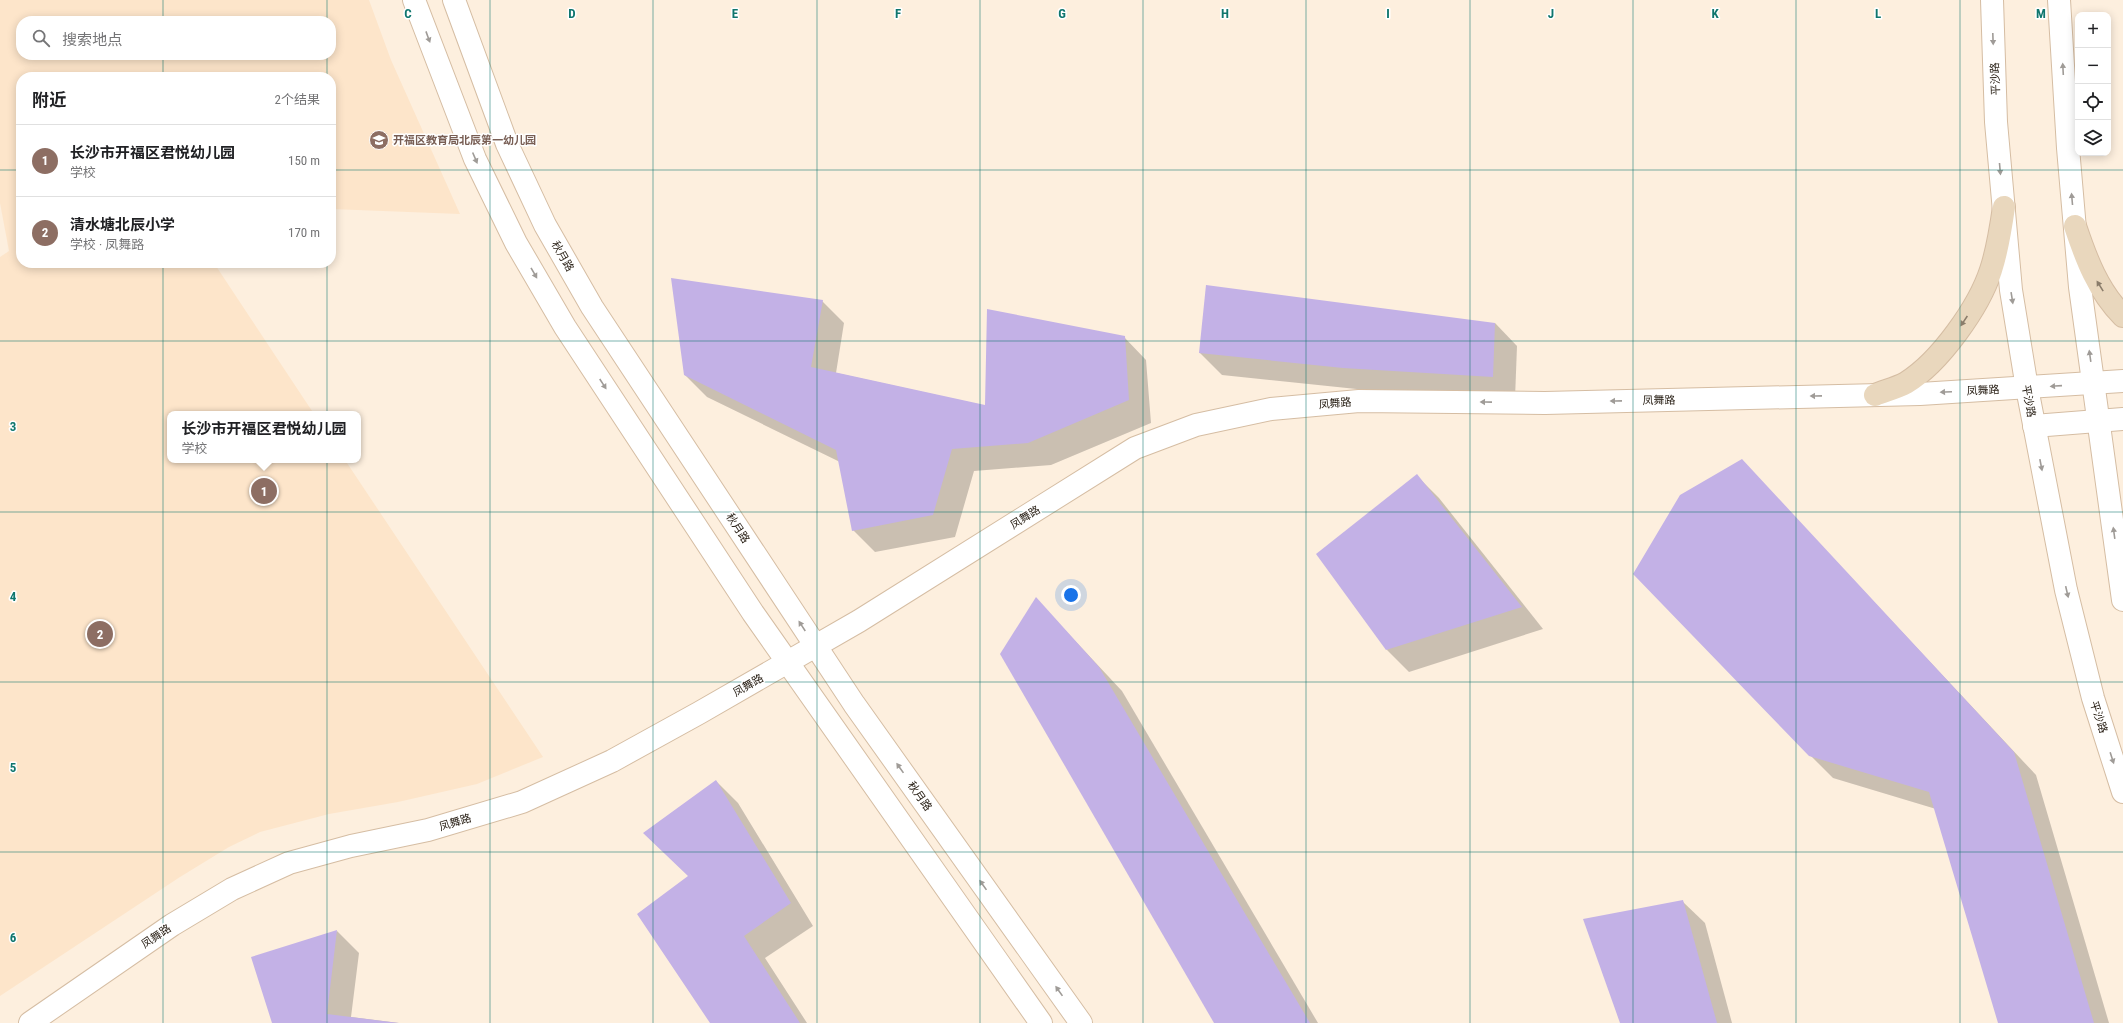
<!DOCTYPE html>
<html lang="zh">
<head>
<meta charset="utf-8">
<style>
  :root { --surface:#fff; --page:#f2f2f2; --text:#202124; --muted:#757577; --line:#e0e0e0; --accent:#8c7215 }
  body { margin:0; font-family:"Roboto Condensed","Noto Sans SC",sans-serif; background:var(--page); color:var(--text) }
  .controls { position:absolute; right:12px; top:12px; display:grid; overflow:hidden; border-radius:8px; box-shadow:0 2px 10px #0003 }
  .controls button { width:36px; height:36px; display:grid; place-items:center; padding:0; border:0; border-bottom:1px solid var(--line); background:var(--surface); color:var(--text); font:20px sans-serif }
  .you { position:absolute; left:1071px; top:595px; width:14px; height:14px; margin:-10px; border:3px solid #fff; border-radius:50%; background:#1a73e8; box-shadow:0 0 0 6px #1a73e833 }
  .badge { display:grid; place-items:center; width:26px; height:26px; border-radius:50%; background:var(--accent); color:#fff; font-size:13px; font-weight:700 }
  .pin { position:absolute; translate:-50% -50%; border:2px solid #fff; box-shadow:0 1px 4px #0006 }
  .popup { position:absolute; left:167px; top:411px; width:194px; height:52px; box-sizing:border-box; display:grid; place-content:center; border-radius:8px; background:var(--surface); filter:drop-shadow(0 1px 3px #0005); font-size:13px; white-space:nowrap; color:var(--muted) }
  .popup b { font-size:15px; color:var(--text) }
  .popup::after { content:''; position:absolute; left:50%; top:100%; margin-left:-8px; border:8px solid transparent; border-top-color:var(--surface) }
  .list { margin:0; padding:0; list-style:none }
  h2 { display:flex; justify-content:space-between; align-items:center; height:52px; margin:0; padding:0 16px; font-size:17px }
  h2 small { font-size:13px; font-weight:400; color:var(--muted) }
  .list li { display:grid; grid-template-columns:26px 1fr auto; gap:12px; align-items:center; box-sizing:border-box; height:72px; padding:0 16px; border-top:1px solid var(--line) }
  .list b { display:block; font-size:15px; white-space:nowrap }
  .list p { margin:0; font-size:13px; white-space:nowrap; color:var(--muted) }
  .list em { font-size:13px; font-style:normal; color:var(--muted) }
  .icon { flex:none; width:22px; height:22px; fill:none; stroke:currentColor; stroke-width:2; stroke-linecap:round; stroke-linejoin:round }
  .map { position:relative; flex:none; width:2123px; height:1023px; overflow:hidden }
  .search { position:absolute; background:var(--surface); box-shadow:0 2px 10px #0003; left:16px; top:16px; width:320px; height:44px; display:flex; align-items:center; gap:10px; box-sizing:border-box; padding:0 14px; border-radius:16px; color:var(--muted); font-size:15px }
  .panel { position:absolute; background:var(--surface); box-shadow:0 2px 10px #0003; left:16px; top:72px; width:320px; height:196px; border-radius:16px }
  .map>svg:first-child { display:block }
</style>
</head>
<body>
<div class="map">
<svg width="2123" height="1023" viewBox="0 0 2123 1023">
  <rect width="100%" height="100%" fill="#fdefde"/>
  <path fill="#fde5ca" fill-rule="evenodd" d="M 0,0 L 369,0 L 391,60 L 460,214 L 331,209 L 331,77 L 21,77 L 21,263 L 214,263 L 314,414 L 170,414 L 170,460 L 345,460 L 543,757 L 477,784 L 398,802 L 329,814 L 260,832 L 229,847 L 180,877 L 0,996 L 0,257 L 9,251 L 0,203 ZM 21,21 L 331,21 L 331,55 L 21,55 Z"/>
  <g fill="#0003">
    <polygon points="822,301 844,323 836,373 986,406 1124,337 1146,360 1151,423 1051,465 974,471 955,537 875,552 853,530 840,462 707,397 685,375"/>
    <polygon points="1495,323 1517,346 1515,399 1366,390 1222,375 1200,353"/>
    <polygon points="1741,460 2036,775 2109,1023 1999,1023 1936,809 1833,778 1810,755"/>
    <polygon points="1417,476 1439,498 1543,629 1409,672 1387,650"/>
    <polygon points="1036,599 1122,691 1318,1023 1215,1023"/>
    <polygon points="716,781 738,803 813,926 765,958 807,1023 712,1023 689,876 644,833"/>
    <polygon points="1682,901 1705,923 1732,1023 1621,1023"/>
    <polygon points="337,931 359,953 351,1017 399,1023 273,1023"/>
  </g>
  <g fill="#c3b1e6">
    <polygon points="671,278 823,300 811,367 985,405 987,309 1125,336 1129,400 1028,443 952,449 933,515 852,531 836,450 684,375"/>
    <polygon points="1206,285 1495,323 1493,377 1343,368 1199,353"/>
    <polygon points="1742,459 2014,752 2094,1023 1998,1023 1929,792 1809,756 1633,574 1680,495"/>
    <polygon points="1417,474 1522,607 1386,650 1316,554"/>
    <polygon points="1036,597 1099,667 1310,1023 1214,1023 1000,654"/>
    <polygon points="716,780 791,903 744,936 800,1023 710,1023 637,914 688,876 643,833"/>
    <polygon points="1683,900 1717,1023 1620,1023 1583,919"/>
    <polygon points="337,930 327,1014 399,1023 272,1023 251,957"/>
  </g>
  <g fill="none" stroke-linecap="round" stroke-linejoin="round">
    <g stroke="#d5bda3" stroke-width="24">
      <g id="tertiary">
        <polyline points="414,0 475,159 516,243 565,327 753,613 1041,1023"/>
        <polyline points="454,0 507,144 545,225 592,307 854,704 1081,1023"/>
        <polyline points="1992,0 1996,122 2011,290 2027,388 2066,590 2093,698 2123,792"/>
        <polyline points="2059,0 2068,148 2080,287 2123,600"/>
        <polyline points="2034,426 2123,419"/>
        <polyline points="30,1023 172,925 232,889 289,863 351,846 428,830 522,802 612,761 699,713 859,621 1135,448 1196,425 1271,409 1359,401 1545,403 1920,394 2123,381"/>
      </g>
    </g>
    <g stroke="#d5bda3" stroke-width="24">
      <g id="secondary">
        <path d="M 2075,226 C 2086,259 2098,291 2123,316"/>
        <path d="M 1875,395 C 1885,391 1897,388 1906,383 C 1940,362 1979,307 1991,270 C 1998,249 2001,228 2004,207"/>
      </g>
    </g>
    <use href="#tertiary" stroke="#fff" stroke-width="22"/>
    <use href="#secondary" stroke="#e9d7bd" stroke-width="22"/>
  </g>
  <defs><path id="oneway-solid" d="M-6-.8H1V-3.2L6.5 0L1 3.2V.8H-6Z"/></defs>
  <g fill="#9f9b97">
    <use href="#oneway-solid" transform="translate(428 37) rotate(70)"/>
    <use href="#oneway-solid" transform="translate(1993 39) rotate(88)"/>
    <use href="#oneway-solid" transform="translate(2063 69) rotate(-93)"/>
    <use href="#oneway-solid" transform="translate(475 158) rotate(67)"/>
    <use href="#oneway-solid" transform="translate(2000 169) rotate(85)"/>
    <use href="#oneway-solid" transform="translate(2072 199) rotate(-95)"/>
    <use href="#oneway-solid" transform="translate(534 273) rotate(60)"/>
    <use href="#oneway-solid" transform="translate(2012 298) rotate(81)"/>
    <use href="#oneway-solid" transform="translate(2090 356) rotate(-98)"/>
    <use href="#oneway-solid" transform="translate(603 384) rotate(57)"/>
    <use href="#oneway-solid" transform="translate(2056 386) rotate(176)"/>
    <use href="#oneway-solid" transform="translate(1946 392) rotate(177)"/>
    <use href="#oneway-solid" transform="translate(1816 396) rotate(179)"/>
    <use href="#oneway-solid" transform="translate(1616 401) rotate(179)"/>
    <use href="#oneway-solid" transform="translate(1486 402) rotate(-179)"/>
    <use href="#oneway-solid" transform="translate(2041 465) rotate(79)"/>
    <use href="#oneway-solid" transform="translate(2114 533) rotate(-98)"/>
    <use href="#oneway-solid" transform="translate(2067 592) rotate(77)"/>
    <use href="#oneway-solid" transform="translate(802 626) rotate(-123)"/>
    <use href="#oneway-solid" transform="translate(2112 758) rotate(72)"/>
    <use href="#oneway-solid" transform="translate(900 768) rotate(-125)"/>
    <use href="#oneway-solid" transform="translate(983 885) rotate(-125)"/>
    <use href="#oneway-solid" transform="translate(1059 991) rotate(-125)"/>
  </g>
  <g fill="#8a7c6a">
    <use href="#oneway-solid" transform="translate(2100 286) rotate(-122)"/>
    <use href="#oneway-solid" transform="translate(1964 321) rotate(124)"/>
  </g>
  <path fill="none" stroke="#0f766e" stroke-width="1" stroke-opacity="0.55" d="M 163,0 L 163,21M 327,0 L 327,21M 490,0 L 490,1023M 653,0 L 653,1023M 817,0 L 817,1023M 980,0 L 980,1023M 1143,0 L 1143,1023M 1306,0 L 1306,1023M 1470,0 L 1470,1023M 1633,0 L 1633,1023M 1796,0 L 1796,1023M 1960,0 L 1960,1023M 163,55 L 163,77M 327,55 L 327,77M 0,170 L 21,170M 331,170 L 2123,170M 163,263 L 163,1023M 327,263 L 327,1023M 0,341 L 2123,341M 0,512 L 2123,512M 0,682 L 2123,682M 0,852 L 2123,852"/>
  <defs>
    <g id="school-disc" transform="scale(1)"><circle r="9.5" fill="#8d6e63" stroke="#fff"/><path d="M0-5L7-2L0 1L-7-2ZM-4 1L0 2.5L4 1V4Q0 6-4 4Z" fill="#fff"/></g>
  </defs>
  <g fill-rule="evenodd">
    <use href="#school-disc" x="379" y="140"/>
  </g>
  <g text-anchor="middle" stroke-width="3" stroke-linejoin="round" paint-order="stroke">
    <g font-size="11" fill="#2a2117" stroke="#fff">
      <text transform="translate(1995 79) rotate(-92)" y="4">平沙路</text>
      <text transform="translate(563 256) rotate(60)" y="4">秋月路</text>
      <text transform="translate(1983 390) rotate(-3)" y="4">凤舞路</text>
      <text transform="translate(1659 400) rotate(-1)" y="4">凤舞路</text>
      <text transform="translate(2029 401) rotate(80)" y="4">平沙路</text>
      <text transform="translate(1335 403) rotate(-5)" y="4">凤舞路</text>
      <text transform="translate(1025 517) rotate(-32)" y="4">凤舞路</text>
      <text transform="translate(738 528) rotate(57)" y="4">秋月路</text>
      <text transform="translate(748 685) rotate(-30)" y="4">凤舞路</text>
      <text transform="translate(2099 717) rotate(72)" y="4">平沙路</text>
      <text transform="translate(920 796) rotate(55)" y="4">秋月路</text>
      <text transform="translate(455 822) rotate(-17)" y="4">凤舞路</text>
      <text transform="translate(156 936) rotate(-34)" y="4">凤舞路</text>
    </g>
    <g font-size="11" font-weight="bold" fill="#785e54" stroke="#fff" text-anchor="start">
      <text x="393" y="144">开福区教育局北辰第一幼儿园</text>
    </g>
  </g>
  <g font-size="13" text-anchor="middle" font-weight="bold" fill="#0f766e" stroke="#fff" stroke-width="3" stroke-linejoin="round" paint-order="stroke">
    <text x="408" y="18">C</text>
    <text x="572" y="18">D</text>
    <text x="735" y="18">E</text>
    <text x="898" y="18">F</text>
    <text x="1062" y="18">G</text>
    <text x="1225" y="18">H</text>
    <text x="1388" y="18">I</text>
    <text x="1551" y="18">J</text>
    <text x="1715" y="18">K</text>
    <text x="1878" y="18">L</text>
    <text x="2041" y="18">M</text>
    <text x="13" y="431">3</text>
    <text x="13" y="601">4</text>
    <text x="13" y="772">5</text>
    <text x="13" y="942">6</text>
  </g>
</svg>
<div class="controls">
<button>+</button>
<button>−</button>
<button><svg class="icon" aria-label="locate" viewBox="0 0 24 24"><circle cx="12" cy="12" r="6"/><path d="M12 2v4M12 18v4M2 12h4M18 12h4"/></svg></button>
<button><svg class="icon" aria-label="layers" viewBox="0 0 24 24"><path d="M12 4l9 5-9 5-9-5zM3 14l9 5 9-5"/></svg></button>
</div>
<div class="you"></div>
<div class="pin badge" style="left:264px;top:491px;background:#8d6e63">1</div>
<div class="popup"><b>长沙市开福区君悦幼儿园</b>学校</div>
<div class="pin badge" style="left:100px;top:634px;background:#8d6e63">2</div>
<div class="search"><svg class="icon" aria-label="search" viewBox="0 0 24 24"><circle cx="10" cy="10" r="6"/><path d="M15 15l6 6"/></svg>搜索地点</div>
<section class="panel">
<h2>附近<small>2个结果</small></h2>
<ul class="list">
<li><span class="badge" style="background:#8d6e63">1</span><div><b>长沙市开福区君悦幼儿园</b><p>学校</p></div><em>150 m</em></li>
<li><span class="badge" style="background:#8d6e63">2</span><div><b>清水塘北辰小学</b><p>学校 · 凤舞路</p></div><em>170 m</em></li>
</ul>
</section>
</div>
</body>
</html>
